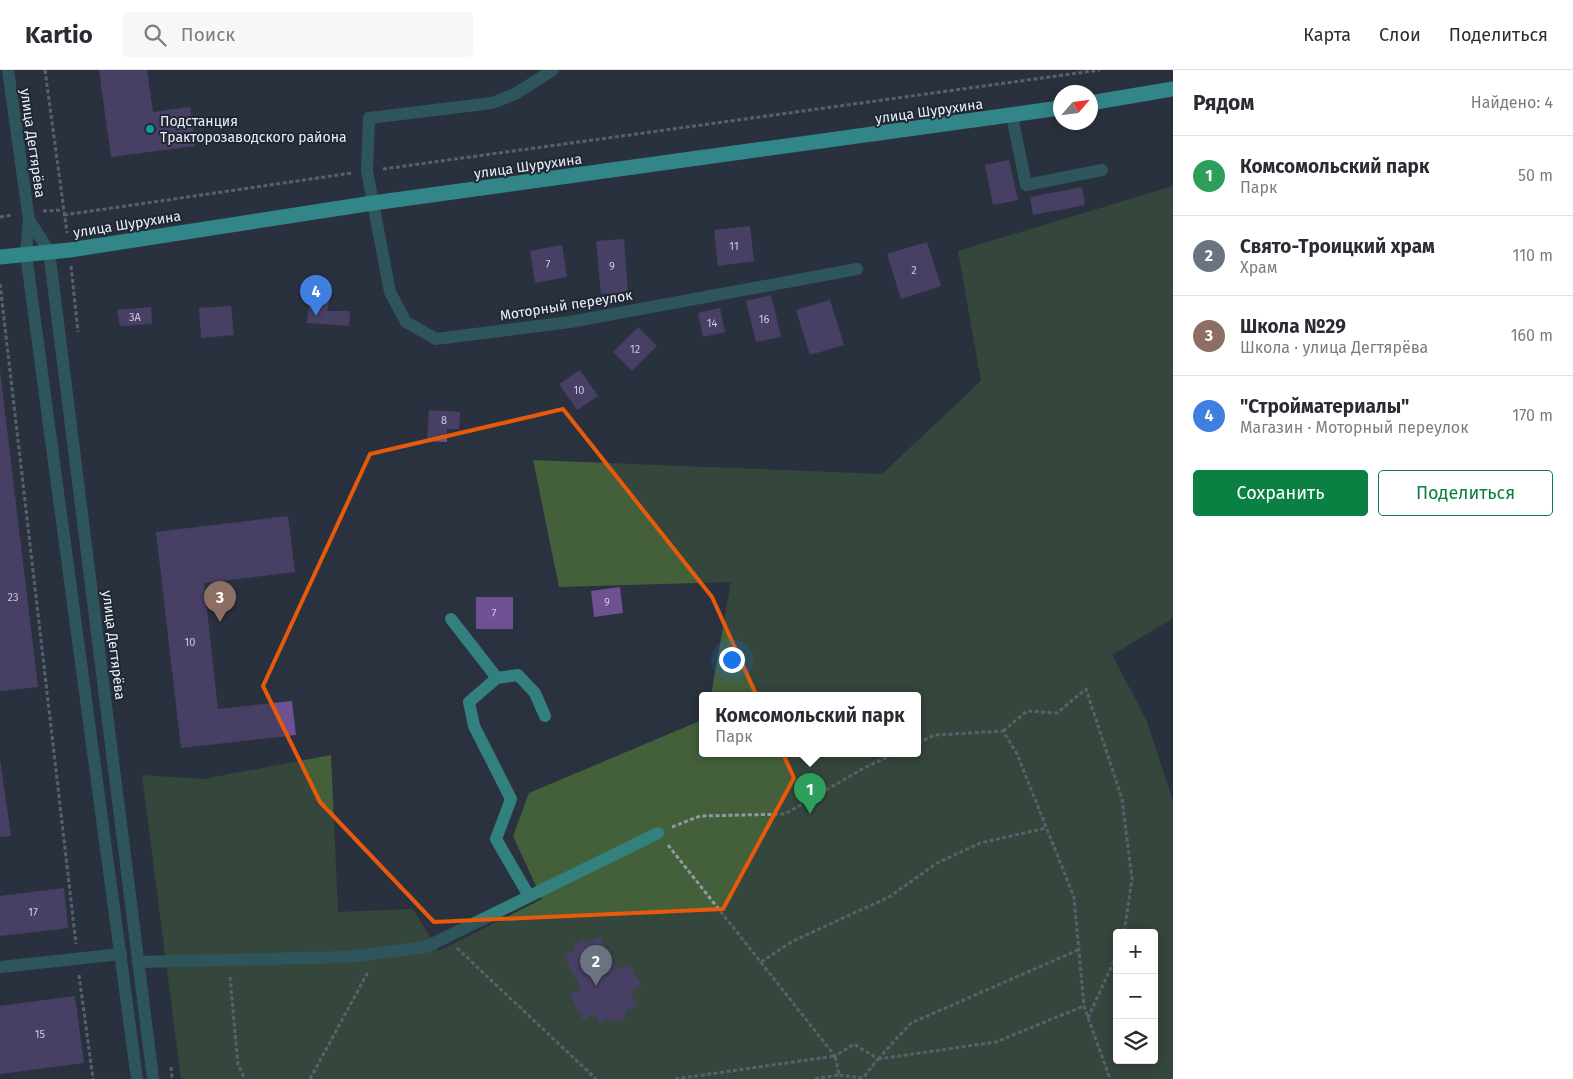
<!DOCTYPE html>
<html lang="ru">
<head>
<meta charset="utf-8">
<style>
  :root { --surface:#fff; --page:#f7f7f7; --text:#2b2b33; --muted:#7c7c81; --line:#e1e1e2; --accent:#0b8043 }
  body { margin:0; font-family:"Fira Sans",sans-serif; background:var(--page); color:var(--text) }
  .controls { position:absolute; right:15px; bottom:15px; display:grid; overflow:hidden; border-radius:5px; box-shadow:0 2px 12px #0003 }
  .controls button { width:45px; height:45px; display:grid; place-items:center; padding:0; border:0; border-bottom:1px solid var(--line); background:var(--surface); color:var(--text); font:25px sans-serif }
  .compass { position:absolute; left:1053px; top:15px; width:45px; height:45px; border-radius:50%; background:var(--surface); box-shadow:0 2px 12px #0003; rotate:62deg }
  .you { position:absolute; left:731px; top:589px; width:18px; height:18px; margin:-12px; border:4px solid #fff; border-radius:50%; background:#1a73e8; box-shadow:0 0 0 8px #1a73e833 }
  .badge { display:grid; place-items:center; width:32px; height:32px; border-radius:50%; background:var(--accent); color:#fff; font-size:16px; font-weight:700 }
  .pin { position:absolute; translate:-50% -41px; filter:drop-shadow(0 1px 2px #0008) }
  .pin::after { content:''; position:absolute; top:26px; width:18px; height:15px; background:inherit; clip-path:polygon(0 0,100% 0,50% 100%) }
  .popup { position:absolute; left:699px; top:622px; width:222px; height:65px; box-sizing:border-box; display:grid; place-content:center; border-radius:5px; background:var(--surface); filter:drop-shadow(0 1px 4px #0005); font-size:16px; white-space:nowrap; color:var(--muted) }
  .popup b { font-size:19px; color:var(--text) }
  .popup::after { content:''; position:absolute; left:50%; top:100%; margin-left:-10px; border:10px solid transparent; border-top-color:var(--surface) }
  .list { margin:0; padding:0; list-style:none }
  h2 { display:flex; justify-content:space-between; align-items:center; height:65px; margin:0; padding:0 20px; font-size:21px }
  h2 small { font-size:16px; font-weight:400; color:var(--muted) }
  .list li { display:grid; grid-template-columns:32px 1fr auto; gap:15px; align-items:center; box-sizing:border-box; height:80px; padding:0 20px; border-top:1px solid var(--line) }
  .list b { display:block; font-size:19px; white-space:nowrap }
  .list p { margin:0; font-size:16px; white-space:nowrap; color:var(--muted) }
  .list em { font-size:16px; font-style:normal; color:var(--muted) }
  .actions { display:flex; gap:10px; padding:15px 20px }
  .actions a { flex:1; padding:11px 0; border:1px solid var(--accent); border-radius:5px; text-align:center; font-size:18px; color:var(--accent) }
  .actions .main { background:var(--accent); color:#fff }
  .icon { flex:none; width:28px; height:28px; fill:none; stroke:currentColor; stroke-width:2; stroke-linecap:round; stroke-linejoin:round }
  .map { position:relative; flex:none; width:1173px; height:1009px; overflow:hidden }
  header { display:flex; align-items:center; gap:30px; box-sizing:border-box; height:70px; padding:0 25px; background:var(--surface); border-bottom:1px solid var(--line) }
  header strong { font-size:24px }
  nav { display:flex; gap:28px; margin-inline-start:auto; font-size:18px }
  .search { width:350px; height:45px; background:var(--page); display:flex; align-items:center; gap:12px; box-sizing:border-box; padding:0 18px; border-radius:5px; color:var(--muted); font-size:19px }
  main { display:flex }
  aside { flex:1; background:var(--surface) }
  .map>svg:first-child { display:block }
</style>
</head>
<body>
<header>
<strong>Kartio</strong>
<div class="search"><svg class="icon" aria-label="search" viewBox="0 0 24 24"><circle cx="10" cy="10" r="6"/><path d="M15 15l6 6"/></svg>Поиск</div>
<nav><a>Карта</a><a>Слои</a><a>Поделиться</a></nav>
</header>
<main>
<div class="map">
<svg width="1173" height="1009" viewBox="0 0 1173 1009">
  <rect width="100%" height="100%" fill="#29323e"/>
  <path fill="#43603b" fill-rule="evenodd" d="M 1173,116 L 1173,548 L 1112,585 L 1146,649 L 1173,731 L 1173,1009 L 181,1009 L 142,705 L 203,709 L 331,685 L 338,842 L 413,839 L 439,881 L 542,829 L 513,766 L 529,723 L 702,650 L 702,683 L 918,683 L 918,625 L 711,625 L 731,512 L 559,517 L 533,390 L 882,404 L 981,311 L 958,181 ZM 1117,863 L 1154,863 L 1154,990 L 1117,990 Z"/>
  <g fill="#6e5093">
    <polygon points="99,0 147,0 153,42 190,37 195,76 111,87"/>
    <polygon points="1009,90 1018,130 993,135 985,95"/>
    <polygon points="1082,117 1085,135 1033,145 1030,127"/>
    <polygon points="750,156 754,191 718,196 714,160"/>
    <polygon points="624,169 628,222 601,224 596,171"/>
    <polygon points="927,172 941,216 901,229 887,184"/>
    <polygon points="562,175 567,207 535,213 530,181"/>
    <polygon points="310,222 330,224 327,241 350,241 349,256 307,253"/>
    <polygon points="771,225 781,267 756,272 746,231"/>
    <polygon points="830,230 844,275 810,285 796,240"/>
    <polygon points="231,236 234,265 201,268 199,238"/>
    <polygon points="151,237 152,254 120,256 117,240"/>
    <polygon points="720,238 725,262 703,267 698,243"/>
    <polygon points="638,257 657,276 632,301 613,282"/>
    <polygon points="580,300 598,326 577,340 559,314"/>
    <polygon points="0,301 38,617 0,621"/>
    <polygon points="429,340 460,342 459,359 447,359 447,372 427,371"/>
    <polygon points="288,446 295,502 204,513 218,639 292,631 296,665 181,678 156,462"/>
    <polygon points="620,517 623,543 594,547 591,521"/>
    <rect x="476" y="527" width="37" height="32"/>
    <polygon points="0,689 11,766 0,767"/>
    <polygon points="64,818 68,858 0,866 0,826"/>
    <polygon points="600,867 617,899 630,894 641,915 630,921 637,935 627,940 623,950 614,952 608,949 599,953 595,944 583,950 570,925 582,919 564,886 576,880 573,875 584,869 587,873"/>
    <polygon points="75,926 84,993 0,1004 0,936"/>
  </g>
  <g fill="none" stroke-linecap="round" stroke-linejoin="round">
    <g stroke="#9199a3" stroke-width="3" stroke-dasharray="4 2.5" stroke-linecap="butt">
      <polyline points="45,0 67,163"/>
      <polyline points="383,99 1100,0"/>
      <polyline points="43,141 63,140"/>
      <polyline points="64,145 352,103"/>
      <polyline points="0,147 12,145"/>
      <polyline points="71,196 78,262"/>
      <polyline points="0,214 76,874"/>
      <polyline points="1003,661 1027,641 1057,643 1086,619 1122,729 1132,809 1124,863"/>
      <polyline points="918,673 934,665 1003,661 1017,684 1074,827 1084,936 1110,1009"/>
      <polyline points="672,757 700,746 785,744 862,699 896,683"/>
      <polyline points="668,775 835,986 854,974 878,989 863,1008 839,1005"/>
      <polyline points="457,878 596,1009"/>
      <polyline points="761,892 793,871 889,827 937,793 980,773 1046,758"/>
      <polyline points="79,905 93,1009"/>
      <polyline points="230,907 238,995 245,1009"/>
      <polyline points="1088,948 1117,884"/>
      <polyline points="878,989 911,953 1078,880"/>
      <polyline points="878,989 996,972 1084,936"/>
      <polyline points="171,997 172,1009"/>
      <polyline points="310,1009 368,902"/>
      <polyline points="675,1009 835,986 839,1005 813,1009"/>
    </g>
    <g stroke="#33817e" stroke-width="12">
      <polyline points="8,0 28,143 29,150 49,181 153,1009"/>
      <polyline points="553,0 515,24 492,33 369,48 367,101 390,222 406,252 436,269 570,252 857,199"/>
      <polyline points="1012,46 1026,115 1102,100"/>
      <polyline points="29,150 26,184 137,1009"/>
      <polyline points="451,549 497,608"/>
      <polyline points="529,826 496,769 511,729 474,656 469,632 497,608 518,605 535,623 545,646"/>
      <polyline points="138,892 347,887 426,877 658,763"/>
      <polyline points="0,897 121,884"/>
    </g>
    <g stroke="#3deae4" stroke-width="15">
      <polyline points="1090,33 1173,19"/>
      <polyline points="0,187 70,180 373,133 1060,38"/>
    </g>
  </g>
  <path d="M0 0H1173V1009H0ZM 563,339 L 712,527 L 794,708 L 723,839 L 434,852 L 320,732 L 263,616 L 370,384 Z" fill="#29323e" fill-opacity=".55" fill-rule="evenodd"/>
  <path fill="none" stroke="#e8590c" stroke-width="4" stroke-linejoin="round" d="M 563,339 L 712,527 L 794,708 L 723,839 L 434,852 L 320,732 L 263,616 L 370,384 Z"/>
  <circle fill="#0f9aa8" stroke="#1f2834" stroke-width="2" cx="150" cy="59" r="5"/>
  <g text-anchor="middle" stroke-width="4" stroke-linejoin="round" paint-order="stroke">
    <g font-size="11" fill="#cbc8df">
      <text x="734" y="180">11</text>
      <text x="548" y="198">7</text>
      <text x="612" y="200">9</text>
      <text x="914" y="204">2</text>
      <text x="135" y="251">3А</text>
      <text x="764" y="253">16</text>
      <text x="712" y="257">14</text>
      <text x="635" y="283">12</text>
      <text x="579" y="324">10</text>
      <text x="444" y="354">8</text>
      <text x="13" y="531">23</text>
      <text x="607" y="536">9</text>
      <text x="494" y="547">7</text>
      <text x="190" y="576">10</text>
      <text x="33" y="846">17</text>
      <text x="40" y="968">15</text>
    </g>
    <g font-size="14" fill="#eaf0f8" stroke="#1f2834">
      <text transform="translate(929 41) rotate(-8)" y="5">улица Шурухина</text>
      <text transform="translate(33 73) rotate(82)" y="5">улица Дегтярёва</text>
      <text transform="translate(528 96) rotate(-8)" y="5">улица Шурухина</text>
      <text transform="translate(127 154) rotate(-9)" y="5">улица Шурухина</text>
      <text transform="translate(566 235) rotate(-9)" y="5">Моторный переулок</text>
      <text transform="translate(114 575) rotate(83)" y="5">улица Дегтярёва</text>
    </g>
    <g font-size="14" fill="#eaf0f8" stroke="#1f2834" text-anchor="start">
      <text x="160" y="56">Подстанция<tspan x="160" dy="16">Тракторозаводского района</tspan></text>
    </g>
  </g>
</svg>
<div class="controls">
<button>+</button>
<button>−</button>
<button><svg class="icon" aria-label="layers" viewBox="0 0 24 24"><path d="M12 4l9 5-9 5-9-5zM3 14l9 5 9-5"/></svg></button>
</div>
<svg class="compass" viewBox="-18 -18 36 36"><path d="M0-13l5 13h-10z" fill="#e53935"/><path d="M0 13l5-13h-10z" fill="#7c7c81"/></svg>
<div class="you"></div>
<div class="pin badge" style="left:810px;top:744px;background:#2e9e5b">1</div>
<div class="popup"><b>Комсомольский парк</b>Парк</div>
<div class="pin badge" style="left:596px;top:916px;background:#6b7280">2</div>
<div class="pin badge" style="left:220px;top:552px;background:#8d6e63">3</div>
<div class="pin badge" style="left:316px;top:246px;background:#3f7fe0">4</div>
</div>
<aside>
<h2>Рядом<small>Найдено: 4</small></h2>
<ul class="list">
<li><span class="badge" style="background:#2e9e5b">1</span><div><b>Комсомольский парк</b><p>Парк</p></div><em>50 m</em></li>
<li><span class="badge" style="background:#6b7280">2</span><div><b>Свято-Троицкий храм</b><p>Храм</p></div><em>110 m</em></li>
<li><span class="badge" style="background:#8d6e63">3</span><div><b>Школа №29</b><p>Школа · улица Дегтярёва</p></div><em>160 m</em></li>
<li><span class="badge" style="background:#3f7fe0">4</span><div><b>&quot;Стройматериалы&quot;</b><p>Магазин · Моторный переулок</p></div><em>170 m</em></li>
</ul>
<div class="actions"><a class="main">Сохранить</a><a>Поделиться</a></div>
</aside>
</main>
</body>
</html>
